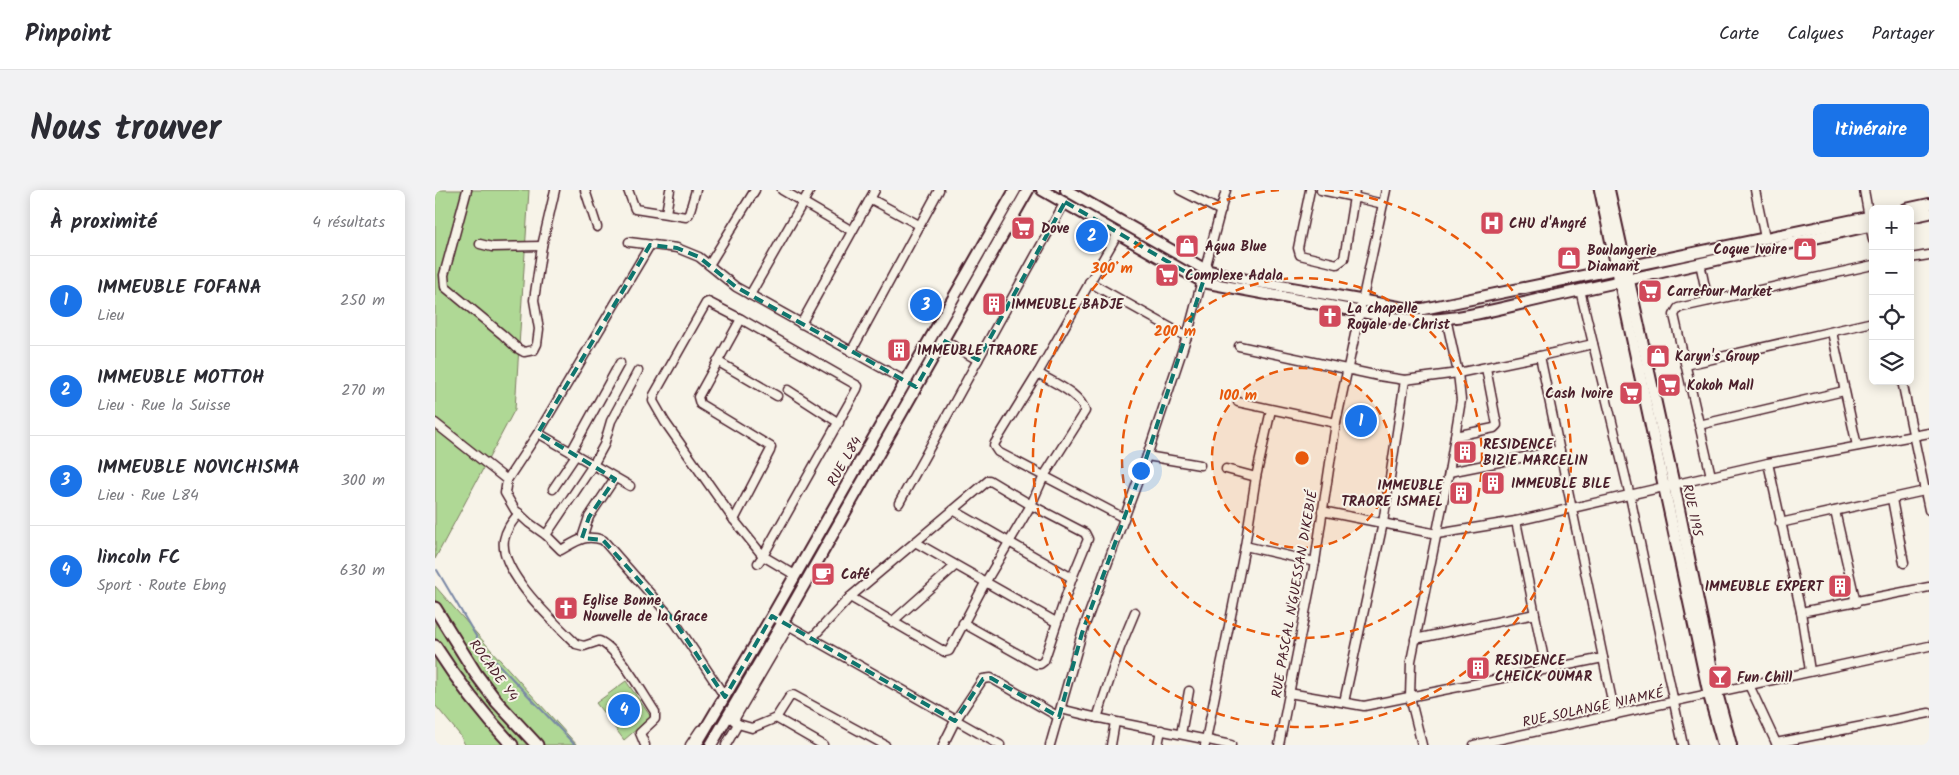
<!DOCTYPE html>
<html lang="fr">
<head>
<meta charset="utf-8">
<style>
  :root { --surface:#fff; --page:#f2f2f3; --text:#2b2b33; --muted:#7c7c81; --line:#e1e1e2; --accent:#1a73e8 }
  body { margin:0; font-family:Kalam,sans-serif; background:var(--page); color:var(--text) }
  .controls { position:absolute; right:15px; top:15px; display:grid; overflow:hidden; border-radius:8px; box-shadow:0 2px 12px #0003 }
  .controls button { width:45px; height:45px; display:grid; place-items:center; padding:0; border:0; border-bottom:1px solid var(--line); background:var(--surface); color:var(--text); font:25px sans-serif }
  .you { position:absolute; left:705px; top:280px; width:18px; height:18px; margin:-12px; border:4px solid #fff; border-radius:50%; background:#1a73e8; box-shadow:0 0 0 8px #1a73e833 }
  .badge { display:grid; place-items:center; width:32px; height:32px; border-radius:50%; background:var(--accent); color:#fff; font-size:16px; font-weight:700 }
  .pin { position:absolute; translate:-50% -50%; border:2px solid #fff; box-shadow:0 1px 5px #0006 }
  .list { margin:0; padding:0; list-style:none }
  h2 { display:flex; justify-content:space-between; align-items:center; height:65px; margin:0; padding:0 20px; font-size:21px }
  h2 small { font-size:16px; font-weight:400; color:var(--muted) }
  .list li { display:grid; grid-template-columns:32px 1fr auto; gap:15px; align-items:center; box-sizing:border-box; height:90px; padding:0 20px; border-top:1px solid var(--line) }
  .list b { display:block; font-size:19px; white-space:nowrap }
  .list p { margin:0; font-size:16px; white-space:nowrap; color:var(--muted) }
  .list em { font-size:16px; font-style:normal; color:var(--muted) }
  .icon { flex:none; width:28px; height:28px; fill:none; stroke:currentColor; stroke-width:2; stroke-linecap:round; stroke-linejoin:round }
  .map { position:relative; flex:none; width:1494px; height:555px; overflow:hidden; border-radius:8px }
  header { display:flex; align-items:center; gap:30px; box-sizing:border-box; height:70px; padding:0 25px; background:var(--surface); border-bottom:1px solid var(--line) }
  header strong { font-size:24px }
  nav { display:flex; gap:28px; margin-inline-start:auto; font-size:18px }
  .intro { display:flex; align-items:center; justify-content:space-between; box-sizing:border-box; height:120px; padding:0 30px }
  h1 { margin:0; font-size:35px }
  .button { padding:12px 22px; border-radius:8px; background:var(--accent); color:#fff; font-size:18px; font-weight:700 }
  main { display:flex; gap:30px; padding:0 30px }
  aside { flex:1; background:var(--surface); border-radius:8px; box-shadow:0 2px 12px #0003 }
  .map>svg:first-child { display:block }
</style>
</head>
<body>
<header>
<strong>Pinpoint</strong>
<nav><a>Carte</a><a>Calques</a><a>Partager</a></nav>
</header>
<div class="intro"><h1>Nous trouver</h1><a class="button">Itinéraire</a></div>
<main>
<aside>
<h2>À proximité<small>4 résultats</small></h2>
<ul class="list">
<li><span class="badge">1</span><div><b>IMMEUBLE FOFANA</b><p>Lieu</p></div><em>250 m</em></li>
<li><span class="badge">2</span><div><b>IMMEUBLE MOTTOH</b><p>Lieu · Rue la Suisse</p></div><em>270 m</em></li>
<li><span class="badge">3</span><div><b>IMMEUBLE NOVICHISMA</b><p>Lieu · Rue L84</p></div><em>300 m</em></li>
<li><span class="badge">4</span><div><b>lincoln FC</b><p>Sport · Route Ebng</p></div><em>630 m</em></li>
</ul>
</aside>
<div class="map">
<svg width="1494" height="555" viewBox="0 0 1494 555">
  <rect width="100%" height="100%" fill="#f7f3e8"/>
  <filter id="ink" filterUnits="userSpaceOnUse"><feTurbulence type="fractalNoise" baseFrequency=".02" numOctaves="2"/><feDisplacementMap in="SourceGraphic" scale="10" xChannelSelector="R" yChannelSelector="G"/><feConvolveMatrix kernelMatrix="1 2 1 2 8 2 1 2 1" color-interpolation-filters="sRGB"/></filter>
  <g filter="url(#ink)">
    <g fill="#afd895" stroke="#7c7c60">
      <polygon points="0,0 94,0 80,219 0,369"/>
      <polygon points="0,396 56,460 142,555 30,555 25,545 0,515"/>
      <polygon points="191,491 216,527 189,550 161,513"/>
    </g>
    <g fill="none" stroke-linecap="round" stroke-linejoin="round">
      <polyline stroke="#7987a5" stroke-width="2" points="2,380 48,458 140,555"/>
      <g stroke="#4a1f2b" stroke-width="11">
        <g id="minor">
          <polyline points="32,0 9,85 10,97 68,145 82,158 89,162 99,160 102,154 104,139 99,110 107,56 120,0"/>
          <polyline points="150,0 162,37"/>
          <polyline points="193,0 200,19 251,27 254,24 261,0"/>
          <polyline points="347,0 417,41"/>
          <polyline points="745,0 786,21"/>
          <polyline points="875,0 863,58 865,65 902,74 909,69 919,7 948,14"/>
          <polyline points="886,0 919,7 920,0"/>
          <polyline points="1320,0 1330,48"/>
          <polyline points="1429,0 1438,50"/>
          <polyline points="436,9 484,35"/>
          <polyline points="231,23 235,0"/>
          <polyline points="683,43 603,183 560,253 559,256 563,262 689,328"/>
          <polyline points="194,52 242,58 264,67 301,97 470,191"/>
          <polyline points="45,54 57,57 107,56"/>
          <path d="M 215,55 L 103,243 L 72,290 L 70,303 L 80,320 L 94,333 L 111,345 L 126,360 C 142,351 149,344 168,350 L 240,432 L 290,507"/>
          <polyline points="1475,68 1494,65"/>
          <polyline points="1265,73 1273,111"/>
          <polyline points="274,75 320,0"/>
          <polyline points="654,92 752,147"/>
          <polyline points="1145,100 1195,306 1248,555"/>
          <polyline points="315,105 375,0"/>
          <polyline points="366,134 440,0"/>
          <polyline points="1397,142 1422,256"/>
          <polyline points="508,150 543,170"/>
          <polyline points="804,156 944,186 970,190 1023,183 1105,166 1180,525"/>
          <polyline points="416,162 504,0"/>
          <polyline points="1105,166 1158,154"/>
          <polyline points="282,171 342,206"/>
          <polyline points="1251,175 1438,132"/>
          <polyline points="1467,191 1494,320"/>
          <polyline points="353,200 404,233"/>
          <polyline points="803,212 901,233"/>
          <polyline points="0,233 72,290"/>
          <polyline points="1264,235 1409,201"/>
          <polyline points="103,243 195,296"/>
          <polyline points="1020,246 1059,238 1062,235 1051,178"/>
          <polyline points="136,262 185,173"/>
          <polyline points="712,266 765,275"/>
          <polyline points="1333,273 1366,422 1494,397"/>
          <polyline points="791,279 821,287"/>
          <polyline points="1014,282 1125,260"/>
          <polyline points="1276,286 1239,125 1243,118 1438,75"/>
          <polyline points="118,299 141,265"/>
          <polyline points="1457,309 1469,373"/>
          <polyline points="464,313 630,12"/>
          <polyline points="887,321 1002,344 1081,331 1333,273 1494,243"/>
          <polyline points="1400,321 1421,413"/>
          <path d="M 84,323 C 77,332 71,339 69,350 C 64,382 120,433 141,454 L 149,456 L 164,451 C 183,458 208,504 220,522 L 220,529 L 205,543 L 210,555"/>
          <polyline points="299,330 335,261 336,257 265,214 263,207 306,129"/>
          <polyline points="1081,331 1111,479"/>
          <polyline points="1345,333 1494,300"/>
          <polyline points="111,345 158,275 169,255 176,231 203,181"/>
          <polyline points="147,348 154,327 180,288"/>
          <polyline points="480,352 621,432"/>
          <polyline points="810,356 880,372"/>
          <polyline points="323,373 328,366 422,199 423,196 306,129 273,112 271,113 219,205 218,211 230,232 299,330 328,366 360,385"/>
          <path d="M 415,407 L 510,462 L 514,461 L 550,393 L 596,315 L 609,286 L 650,221 C 645,203 618,193 603,183"/>
          <polyline points="1366,422 1375,481"/>
          <polyline points="337,426 565,555"/>
          <polyline points="457,432 520,376"/>
          <polyline points="528,433 601,474 605,474 609,471 637,388"/>
          <polyline points="376,449 415,407 554,290 596,315 650,343 653,349 637,388 518,320"/>
          <polyline points="980,449 1100,424"/>
          <polyline points="1314,495 1342,555"/>
          <polyline points="854,503 929,516 1168,468"/>
          <polyline points="909,512 948,333 970,190"/>
          <path d="M 626,519 C 682,534 740,542 796,555"/>
          <polyline points="293,525 303,534 317,538 341,528 355,506 358,505 450,555"/>
          <polyline points="341,528 388,555"/>
          <polyline points="662,528 685,458 700,422"/>
          <polyline points="299,530 354,436"/>
          <polyline points="746,544 754,501"/>
          <polyline points="1341,553 1494,523"/>
          <polyline points="255,555 265,540"/>
          <polyline points="291,555 303,534"/>
          <polyline points="508,555 520,531 548,489 556,488 624,527"/>
          <polyline points="615,555 647,443 712,266 753,143 791,0"/>
          <polyline points="676,555 680,532"/>
          <polyline points="723,555 726,540"/>
          <polyline points="770,555 810,356 821,287 836,220"/>
          <polyline points="844,555 880,372 901,233 951,0"/>
          <polyline points="987,555 975,507 976,471 1014,282 1026,210 1023,183 1011,128"/>
          <polyline points="1039,555 1494,456"/>
        </g>
      </g>
      <g stroke="#4a1f2b" stroke-width="14">
        <g id="major">
          <path d="M 607,0 L 768,92 L 959,128 C 1011,136 1068,117 1119,106 C 1226,83 1331,58 1438,35"/>
          <polyline points="631,0 771,80 812,90 975,119 988,119 1438,26"/>
          <polyline points="1165,0 1274,505 1288,555"/>
          <polyline points="1174,0 1239,295 1282,503 1296,555"/>
          <polyline points="1471,19 1494,14"/>
          <polyline points="1475,27 1494,23"/>
          <polyline points="261,555 337,426 580,0"/>
          <polyline points="276,555 348,432 593,0"/>
        </g>
      </g>
      <g stroke="#4a1f2b" stroke-width="15">
        <g id="highway">
          <polyline points="0,418 41,484 62,512 102,555"/>
          <path d="M 0,456 C 23,492 48,524 77,555"/>
        </g>
      </g>
      <use href="#minor" stroke="#f7f3e8" stroke-width="8"/>
      <use href="#major" stroke="#f7f3e8" stroke-width="10"/>
      <use href="#highway" stroke="#f7f3e8" stroke-width="11"/>
    </g>
  </g>
  <path fill="none" stroke="#0f766e" stroke-width="4" stroke-dasharray="10 6" stroke-linejoin="round" d="M 630,12 L 768,92 L 712,266 L 647,443 L 624,527 L 556,488 L 548,489 L 520,531 L 337,426 L 290,507 L 240,432 L 195,380 L 168,350 L 147,348 L 154,327 L 180,289 L 103,243 L 215,55 L 242,58 L 264,67 L 301,97 L 481,197 L 508,150 L 543,170 Z"/>
  <circle cx="867" cy="268" r="90" fill="#e8590c" fill-opacity=".12"/>
  <g fill="none" stroke="#e8590c" stroke-width="2.5" stroke-dasharray="9 6">
    <circle cx="867" cy="268" r="90"/>
    <circle cx="867" cy="268" r="180"/>
    <path d="M890 0A269 269 0 1 1 844 0"/>
  </g>
  <defs>
    <g id="hospital-square" transform="scale(1.25)"><rect x="-9" y="-9" width="18" height="18" rx="4" fill="#d1495b" stroke="#f7f3e8"/><path d="M-5-5h3v3.5h4V-5h3V5h-3V1.5h-4V5h-3Z" fill="#fff"/></g>
    <g id="supermarket-square" transform="scale(1.25)"><rect x="-9" y="-9" width="18" height="18" rx="4" fill="#d1495b" stroke="#f7f3e8"/><path d="M-6-5.5h2.5l.6 2H6L4.5 2H-2.5L-4.4-4H-6ZM-1.5 3.2a1.3 1.3 0 1 0 .1 0ZM3 3.2a1.3 1.3 0 1 0 .1 0Z" fill="#fff"/></g>
    <g id="shop-square" transform="scale(1.25)"><rect x="-9" y="-9" width="18" height="18" rx="4" fill="#d1495b" stroke="#f7f3e8"/><path d="M-5-2.5h2.3a2.7 3.5 0 0 1 5.4 0H5L5.5 6h-11ZM-1.5-2.5h3a1.5 2.3 0 0 0-3 0Z" fill="#fff"/></g>
    <g id="building-square" transform="scale(1.25)"><rect x="-9" y="-9" width="18" height="18" rx="4" fill="#d1495b" stroke="#f7f3e8"/><path d="M-4-6H4V6H1V3H-1V6H-4ZM-2.5-4.3h1.7v1.8h-1.7ZM.8-4.3h1.7v1.8H.8ZM-2.5-1h1.7V.8h-1.7ZM.8-1h1.7V.8H.8Z" fill="#fff"/></g>
    <g id="church-square" transform="scale(1.25)"><rect x="-9" y="-9" width="18" height="18" rx="4" fill="#d1495b" stroke="#f7f3e8"/><path d="M-1.2-6h2.4v3.5h3.3v2.4h-3.3V6h-2.4V-.1h-3.3v-2.4h3.3Z" fill="#fff"/></g>
    <g id="cafe-square" transform="scale(1.25)"><rect x="-9" y="-9" width="18" height="18" rx="4" fill="#d1495b" stroke="#f7f3e8"/><path d="M-5.5-4.5H6V0H3Q3 3.5 0 3.5H-2.5Q-5.5 3.5-5.5 0ZM3-3.2v2h1.7v-2ZM-6 4.5H4V6H-6Z" fill="#fff"/></g>
    <g id="bar-square" transform="scale(1.25)"><rect x="-9" y="-9" width="18" height="18" rx="4" fill="#d1495b" stroke="#f7f3e8"/><path d="M-6-5H6L.8 .8V4.5H3.5V6h-7V4.5H-.8V.8Z" fill="#fff"/></g>
  </defs>
  <g fill-rule="evenodd">
    <use href="#hospital-square" x="1057" y="33"/>
    <use href="#supermarket-square" x="588" y="38"/>
    <use href="#shop-square" x="752" y="56"/>
    <use href="#shop-square" x="1370" y="59"/>
    <use href="#shop-square" x="1134" y="68"/>
    <use href="#supermarket-square" x="732" y="85"/>
    <use href="#supermarket-square" x="1215" y="101"/>
    <use href="#building-square" x="559" y="114"/>
    <use href="#church-square" x="895" y="126"/>
    <use href="#building-square" x="464" y="160"/>
    <use href="#shop-square" x="1223" y="166"/>
    <use href="#supermarket-square" x="1234" y="195"/>
    <use href="#supermarket-square" x="1196" y="203"/>
    <use href="#building-square" x="1030" y="262"/>
    <use href="#building-square" x="1058" y="293"/>
    <use href="#building-square" x="1026" y="303"/>
    <use href="#cafe-square" x="388" y="384"/>
    <use href="#building-square" x="1405" y="396"/>
    <use href="#church-square" x="131" y="418"/>
    <use href="#building-square" x="1043" y="478"/>
    <use href="#bar-square" x="1285" y="487"/>
  </g>
  <g text-anchor="middle" stroke-width="4" stroke-linejoin="round" paint-order="stroke">
    <g font-size="14" font-weight="bold" fill="#4a1f2b" stroke="#f7f3e8" text-anchor="start">
      <text x="1074" y="38">CHU d'Angré</text>
      <text x="606" y="43">Dove</text>
      <text x="770" y="61">Aqua Blue</text>
      <text x="1352" y="64" text-anchor="end">Coque Ivoire</text>
      <text x="1152" y="65">Boulangerie<tspan x="1152" dy="16">Diamant</tspan></text>
      <text x="750" y="90">Complexe Adala</text>
      <text x="1232" y="106">Carrefour Market</text>
      <text x="576" y="119">IMMEUBLE BADJE</text>
      <text x="912" y="123">La chapelle<tspan x="912" dy="16">Royale de Christ</tspan></text>
      <text x="482" y="165">IMMEUBLE TRAORE</text>
      <text x="1240" y="171">Karyn's Group</text>
      <text x="1252" y="200">Kokoh Mall</text>
      <text x="1178" y="208" text-anchor="end">Cash Ivoire</text>
      <text x="1048" y="259">RESIDENCE<tspan x="1048" dy="16">BIZIE MARCELIN</tspan></text>
      <text x="1076" y="298">IMMEUBLE BILE</text>
      <text x="1008" y="300" text-anchor="end">IMMEUBLE<tspan x="1008" dy="16">TRAORE ISMAEL</tspan></text>
      <text x="406" y="389">Café</text>
      <text x="1388" y="401" text-anchor="end">IMMEUBLE EXPERT</text>
      <text x="148" y="415">Eglise Bonne<tspan x="148" dy="16">Nouvelle de la Grace</tspan></text>
      <text x="1060" y="475">RESIDENCE<tspan x="1060" dy="16">CHEICK OUMAR</tspan></text>
      <text x="1302" y="492">Fun Chill</text>
    </g>
    <g font-size="14" fill="#4a1f2b" stroke="#f7f3e8">
      <text transform="translate(409 271) rotate(-60)" y="5">RUE L84</text>
      <text transform="translate(1258 320) rotate(78)" y="5">RUE I195</text>
      <text transform="translate(859 404) rotate(-80)" y="5">RUE PASCAL N'GUESSAN DIKEBIÉ</text>
      <text transform="translate(59 480) rotate(54)" y="5">ROCADE Y4</text>
      <text transform="translate(1158 517) rotate(-12)" y="5">RUE SOLANGE NIAMKÉ</text>
    </g>
  </g>
  <circle cx="867" cy="268" r="8" fill="#e8590c" stroke="#f7f3e8" stroke-width="2.5"/>
  <g font-size="15" text-anchor="middle" font-weight="bold" fill="#e8590c" stroke="#f7f3e8" stroke-width="4" stroke-linejoin="round" paint-order="stroke">
    <text x="677" y="83">300 m</text>
    <text x="740" y="146">200 m</text>
    <text x="803" y="210">100 m</text>
  </g>
</svg>
<div class="controls">
<button>+</button>
<button>−</button>
<button><svg class="icon" aria-label="locate" viewBox="0 0 24 24"><circle cx="12" cy="12" r="6"/><path d="M12 2v4M12 18v4M2 12h4M18 12h4"/></svg></button>
<button><svg class="icon" aria-label="layers" viewBox="0 0 24 24"><path d="M12 4l9 5-9 5-9-5zM3 14l9 5 9-5"/></svg></button>
</div>
<div class="you"></div>
<div class="pin badge" style="left:926px;top:231px">1</div>
<div class="pin badge" style="left:657px;top:46px">2</div>
<div class="pin badge" style="left:491px;top:115px">3</div>
<div class="pin badge" style="left:189px;top:520px">4</div>
</div>
</main>
</body>
</html>
